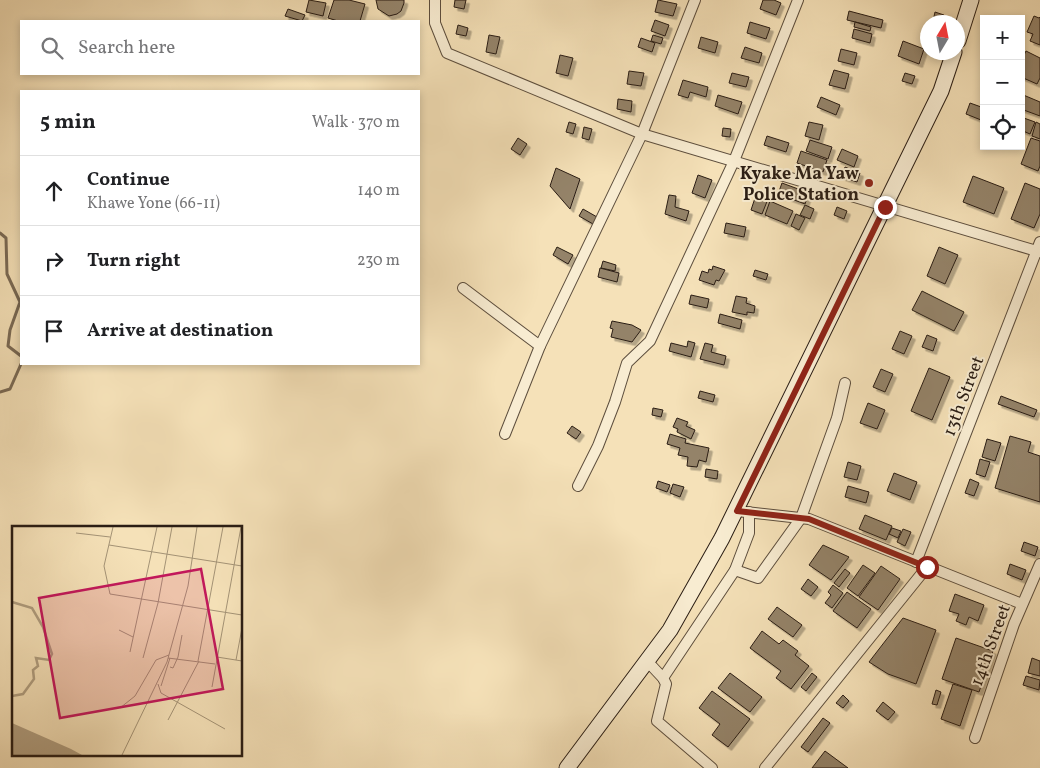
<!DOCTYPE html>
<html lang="en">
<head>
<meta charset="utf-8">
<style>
  :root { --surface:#fff; --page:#f2f2f2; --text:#202124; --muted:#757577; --line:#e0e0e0 }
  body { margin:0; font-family:Vollkorn,serif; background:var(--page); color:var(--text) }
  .controls { position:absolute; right:15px; top:15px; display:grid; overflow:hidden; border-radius:0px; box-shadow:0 2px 8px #0003 }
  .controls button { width:45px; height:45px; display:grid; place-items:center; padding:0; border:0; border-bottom:1px solid var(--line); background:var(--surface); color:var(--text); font:25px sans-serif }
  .compass { position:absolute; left:920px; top:15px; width:45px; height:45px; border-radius:50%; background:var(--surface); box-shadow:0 2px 8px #0003; rotate:10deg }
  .stop { position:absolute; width:15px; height:15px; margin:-11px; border:4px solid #8f2418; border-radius:50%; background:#fff }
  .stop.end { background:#8f2418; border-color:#fff; box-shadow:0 1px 5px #0008 }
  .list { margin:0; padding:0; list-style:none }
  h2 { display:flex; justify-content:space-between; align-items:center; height:65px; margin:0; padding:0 20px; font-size:21px }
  h2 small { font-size:16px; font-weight:400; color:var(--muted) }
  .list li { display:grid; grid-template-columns:32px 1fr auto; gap:15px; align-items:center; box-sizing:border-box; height:70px; padding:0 20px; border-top:1px solid var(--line) }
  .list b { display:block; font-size:19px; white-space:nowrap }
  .list p { margin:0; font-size:16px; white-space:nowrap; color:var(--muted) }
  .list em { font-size:16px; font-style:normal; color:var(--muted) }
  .icon { flex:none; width:28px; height:28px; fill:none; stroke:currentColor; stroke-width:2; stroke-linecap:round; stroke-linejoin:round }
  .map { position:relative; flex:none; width:1040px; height:768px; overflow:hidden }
  .search { position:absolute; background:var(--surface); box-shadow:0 2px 8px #0003; left:20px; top:20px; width:400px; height:55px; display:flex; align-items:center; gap:12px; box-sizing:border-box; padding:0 18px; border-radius:0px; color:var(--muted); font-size:19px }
  .panel { position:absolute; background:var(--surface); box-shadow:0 2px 8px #0003; left:20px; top:90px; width:400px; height:275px; border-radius:0px }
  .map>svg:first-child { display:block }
</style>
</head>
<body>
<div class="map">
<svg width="1040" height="768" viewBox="0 0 1040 768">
  <defs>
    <filter id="shadow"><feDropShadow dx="3.5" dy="3.5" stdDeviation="0" flood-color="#0004"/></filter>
  </defs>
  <rect width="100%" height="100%" fill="#f5e1b8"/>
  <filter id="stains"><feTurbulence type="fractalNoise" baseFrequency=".004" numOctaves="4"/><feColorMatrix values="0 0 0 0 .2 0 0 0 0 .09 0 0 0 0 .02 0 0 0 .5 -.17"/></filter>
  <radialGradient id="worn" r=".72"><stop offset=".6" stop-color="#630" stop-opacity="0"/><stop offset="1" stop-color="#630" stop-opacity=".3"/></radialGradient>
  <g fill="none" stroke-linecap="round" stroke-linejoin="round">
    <g stroke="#7a6a55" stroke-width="3">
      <polyline points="0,233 6,238 7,274 20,302 10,330 8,346 21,356"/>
      <polyline points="0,392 10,389 21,364"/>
    </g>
  </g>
  <g fill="#948369" stroke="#2a1d14" filter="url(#shadow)">
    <polygon points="309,0 326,3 323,16 306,12"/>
    <polygon points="334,0 349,0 365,4 360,21 338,21 328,18"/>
    <polygon points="376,0 404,0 404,3 401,11 397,14 389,16 378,9"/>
    <polygon points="455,0 466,0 464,9 454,7"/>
    <polygon points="658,0 677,4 673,16 655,12"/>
    <polygon points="763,0 774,0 781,3 776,15 760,9"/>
    <polygon points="288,9 305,15 302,21 285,16"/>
    <polygon points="849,11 883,20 881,28 847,20"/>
    <polygon points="935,12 944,15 942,22 933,21"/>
    <polygon points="1034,16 1039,18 1040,17 1040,45 1030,41 1033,34 1027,32"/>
    <polygon points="655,20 669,25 665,36 651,31"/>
    <polygon points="750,22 770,28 766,39 747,33"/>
    <polygon points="855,22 871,27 870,31 854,27"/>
    <polygon points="458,25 468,28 466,36 456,34"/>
    <polygon points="854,29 872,34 870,43 852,38"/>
    <polygon points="489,35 500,37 496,54 486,52"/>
    <polygon points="653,35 663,38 661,44 651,41"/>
    <polygon points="701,37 718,42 715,53 698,48"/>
    <polygon points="641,38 655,43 652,52 638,47"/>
    <polygon points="903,41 924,49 919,64 898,56"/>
    <polygon points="745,47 762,53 759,63 741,58"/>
    <polygon points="841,49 857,53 854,65 838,61"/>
    <polygon points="1026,51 1040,58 1040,78 1037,84 1021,77 1021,61"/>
    <polygon points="560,55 573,58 568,76 556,73"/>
    <polygon points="834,70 849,74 845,89 829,85"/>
    <polygon points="629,71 644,73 641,86 627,84"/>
    <polygon points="732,73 749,77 746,87 729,83"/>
    <polygon points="905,73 915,76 912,84 902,81"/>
    <polygon points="683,80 708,87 706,97 690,92 688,98 678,95"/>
    <polygon points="1021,94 1040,102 1040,116 1021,109"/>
    <polygon points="718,95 742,102 738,114 715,106"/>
    <polygon points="821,97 840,105 836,115 817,107"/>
    <polygon points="618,99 632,101 631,112 617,109"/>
    <polygon points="970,103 984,108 981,120 966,114"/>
    <polygon points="1021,117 1035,122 1030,134 1021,130"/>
    <polygon points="569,122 576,124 573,134 566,132"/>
    <polygon points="809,122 823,125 819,140 805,136"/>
    <polygon points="1036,122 1040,124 1040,139 1032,136"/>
    <polygon points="584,127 592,129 589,140 582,138"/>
    <polygon points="723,128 731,129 730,137 722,136"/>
    <polygon points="767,136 789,143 786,152 764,145"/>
    <polygon points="518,138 527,144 520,155 511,149"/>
    <polygon points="1031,138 1040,141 1040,166 1038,171 1021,164"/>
    <polygon points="810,140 832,147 828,159 806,151"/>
    <polygon points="842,149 858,156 854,167 837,160"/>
    <polygon points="801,151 827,160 823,172 797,163"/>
    <polygon points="845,167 860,173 857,182 842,177"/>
    <polygon points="556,168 580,179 570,209 550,186"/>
    <polygon points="698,175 712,180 705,198 692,193"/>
    <polygon points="973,176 1004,188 994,214 963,202"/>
    <polygon points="782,183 809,193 805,204 778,194"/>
    <polygon points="1025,183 1040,189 1040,214 1034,228 1011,219"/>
    <polygon points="669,195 676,196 675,207 689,211 686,221 665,214"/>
    <polygon points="756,195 768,199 762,214 751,210"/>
    <polygon points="770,201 793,211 787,224 765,215"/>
    <polygon points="805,205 814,209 810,219 800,215"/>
    <polygon points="837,207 847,211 844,219 834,215"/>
    <polygon points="583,209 597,217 593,224 579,216"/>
    <polygon points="796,214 805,218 799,230 791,226"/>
    <polygon points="726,223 746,227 744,237 724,233"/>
    <polygon points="557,247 573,255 568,264 553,255"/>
    <polygon points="939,247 958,255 945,284 927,276"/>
    <polygon points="603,261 616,265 615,271 601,268"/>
    <polygon points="713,266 725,270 719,281 716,280 714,285 699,280 702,271 708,273 709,269 712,270"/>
    <polygon points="600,268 619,273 617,282 598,277"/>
    <polygon points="755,270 768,274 766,280 753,276"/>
    <polygon points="922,291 964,312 954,331 912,310"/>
    <polygon points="691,295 709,299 707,308 689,304"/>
    <polygon points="736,296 747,298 746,303 755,306 754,313 747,312 747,315 732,312"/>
    <polygon points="720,314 742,320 740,329 718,323"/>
    <polygon points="612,321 632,325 641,330 632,342 611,337 613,329 610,328"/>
    <polygon points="900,331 912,336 904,354 892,349"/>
    <polygon points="927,335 937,339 933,351 922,347"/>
    <polygon points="688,341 695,343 691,357 669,351 671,343 687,347"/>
    <polygon points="705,343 713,345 711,352 726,356 724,365 700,359"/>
    <polygon points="929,368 950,377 932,420 911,411"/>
    <polygon points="881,369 893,374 885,392 873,387"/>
    <polygon points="700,391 715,395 713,402 698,398"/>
    <polygon points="1001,396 1037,410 1034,417 998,404"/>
    <polygon points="868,403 885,410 877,429 860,423"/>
    <polygon points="653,408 663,410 661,417 652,415"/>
    <polygon points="677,418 688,422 686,426 695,430 691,439 677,432 678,429 673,427"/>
    <polygon points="572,426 581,432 576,439 567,433"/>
    <polygon points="670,434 686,439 685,443 709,448 706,462 699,460 697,467 687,466 688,457 678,455 680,448 667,444"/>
    <polygon points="1010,436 1031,442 1028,452 1040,456 1040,502 995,488"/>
    <polygon points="987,439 1001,443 995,461 982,457"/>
    <polygon points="980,459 990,462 985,477 976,474"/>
    <polygon points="848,462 861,466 857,480 844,477"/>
    <polygon points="706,469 718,471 717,479 705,477"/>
    <polygon points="894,473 917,482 910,500 887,491"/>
    <polygon points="970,479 979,483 974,496 965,493"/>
    <polygon points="658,481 670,485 667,492 656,488"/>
    <polygon points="673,484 684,487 680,497 670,493"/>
    <polygon points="848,486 869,492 866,503 845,497"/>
    <polygon points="865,515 892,526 886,540 859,529"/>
    <polygon points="892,528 901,531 898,538 889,534"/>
    <polygon points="903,529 911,532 905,546 897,542"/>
    <polygon points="1024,542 1038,547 1035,556 1021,551"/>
    <polygon points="823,545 849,557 831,580 809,565"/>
    <polygon points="1010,564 1026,570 1022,580 1007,574"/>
    <polygon points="863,565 875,573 858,596 847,588"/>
    <polygon points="881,566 900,579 878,610 859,597"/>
    <polygon points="845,569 850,573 839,587 834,583"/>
    <polygon points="808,579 818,587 811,596 801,589"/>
    <polygon points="833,585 843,593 832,608 825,603 831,595 828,592"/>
    <polygon points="847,592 871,609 857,628 833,611"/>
    <polygon points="955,594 984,605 978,621 969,617 966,625 956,621 959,614 949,611"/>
    <polygon points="777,607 802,625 793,637 768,619"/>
    <polygon points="903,618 936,630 916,684 888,674 869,662"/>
    <polygon points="762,631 779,644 783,640 798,651 795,655 809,666 791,689 776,678 781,671 750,648"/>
    <polygon points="956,638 993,651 979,692 942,679"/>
    <polygon points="1032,658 1040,661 1040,676 1028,673"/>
    <polygon points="730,673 762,697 750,712 718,688"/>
    <polygon points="812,673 817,677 806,691 801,687"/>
    <polygon points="1026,676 1040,680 1039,690 1023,685"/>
    <polygon points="953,684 972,690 960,726 941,719"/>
    <polygon points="936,690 941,692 937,705 932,704"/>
    <polygon points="712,691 750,719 728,747 712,735 720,724 699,708"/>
    <polygon points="843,695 849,701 843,708 836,703"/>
    <polygon points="883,702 895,712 888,720 876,711"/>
    <polygon points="823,718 830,723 808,752 801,747"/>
    <polygon points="825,751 848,768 812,768"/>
  </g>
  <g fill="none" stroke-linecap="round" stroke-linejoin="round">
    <g stroke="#5d4e3d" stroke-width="12">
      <g id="minor">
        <polyline points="435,0 435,23 447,53 642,134 1040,252"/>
        <polyline points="463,288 540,346"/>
        <polyline points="505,434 540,346 642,134 695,0"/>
        <polyline points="578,486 598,446 615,402 627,363 650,341 734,161 798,0"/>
        <polyline points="737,511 809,519 1022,604"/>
        <polyline points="916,562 1040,242"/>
        <polyline points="735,570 758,578 801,518 837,418 845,383"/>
        <polyline points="647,661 663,678 666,684 657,721 712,768"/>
        <polyline points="663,678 735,570 749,533 749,512"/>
        <polyline points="975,738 1014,624 1040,564"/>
        <polyline points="765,768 927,567"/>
      </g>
    </g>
    <g stroke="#2a1d14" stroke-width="17">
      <g id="secondary">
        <polyline points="958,41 971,0"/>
        <polyline points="567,768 670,630 722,538 941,91 954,52"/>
      </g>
    </g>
    <use href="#minor" stroke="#f8ecd1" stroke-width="10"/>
    <use href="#secondary" stroke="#f8ecd1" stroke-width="15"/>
  </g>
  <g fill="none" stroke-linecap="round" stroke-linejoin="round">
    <polyline stroke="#8f2418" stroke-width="6" points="885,207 737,511 809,519 927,567"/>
  </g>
  <circle fill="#8f2418" stroke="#f8ecd1" stroke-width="2" cx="869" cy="183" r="5"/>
  <g text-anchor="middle" stroke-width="4" stroke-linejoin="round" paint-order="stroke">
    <g font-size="18" font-weight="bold" fill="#2a1d14" stroke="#f8ecd1" text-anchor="end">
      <text x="859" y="179">Kyake Ma Yaw<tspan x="859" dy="21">Police Station</tspan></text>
    </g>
    <g font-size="18" fill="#2a1d14" stroke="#f8ecd1">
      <text transform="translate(963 396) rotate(-69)" y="6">13th Street</text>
      <text transform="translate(990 645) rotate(-70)" y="6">14th Street</text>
    </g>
  </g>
  <g transform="translate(12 526)">
    <rect width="230" height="230" fill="#f5e1b8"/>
    <path d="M 0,197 L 59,223 L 70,229 L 0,229 Z" fill="#b09e80"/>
    <path fill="none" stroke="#b09e80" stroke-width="2.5" d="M 0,76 L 20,82 L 31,101 L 40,128 L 37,134 L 24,132 L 26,140 L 21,144 L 22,153 L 11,168 L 0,170"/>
    <path fill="none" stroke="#a49376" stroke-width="1" d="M 101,1 L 92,40 L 98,68 L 230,89M 64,7 L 98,11M 97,19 L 230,40M 107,104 L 121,111M 118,126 L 145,1M 205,131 L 230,135M 131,132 L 146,77 L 160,1M 156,132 L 203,138M 224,134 L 230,102M 186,135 L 211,1M 158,141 L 161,142 L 166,131 L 170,109M 146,158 L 149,167 L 213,203M 149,160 L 158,132M 200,161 L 229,1M 108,182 L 123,170 L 144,134 L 157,129M 156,194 L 187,135M 110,229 L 155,136 L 176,60 L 185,1"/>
    <path fill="#c2185b" fill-opacity="0.15" stroke="#c2185b" stroke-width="2.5" d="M 189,43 L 211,163 L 48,192 L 27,72 Z"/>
    <rect width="230" height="230" fill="none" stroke="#2a1d14" stroke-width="2.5"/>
  </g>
  <rect width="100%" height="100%" filter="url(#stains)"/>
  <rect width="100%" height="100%" fill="url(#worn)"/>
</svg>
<div class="controls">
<button>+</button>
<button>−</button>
<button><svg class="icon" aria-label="locate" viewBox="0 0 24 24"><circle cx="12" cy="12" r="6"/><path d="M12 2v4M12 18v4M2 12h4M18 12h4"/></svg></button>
</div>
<svg class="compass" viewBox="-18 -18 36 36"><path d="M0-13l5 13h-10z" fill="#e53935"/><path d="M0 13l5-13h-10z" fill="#757577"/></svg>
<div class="stop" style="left:927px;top:567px"></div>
<div class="stop end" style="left:885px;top:207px"></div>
<div class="search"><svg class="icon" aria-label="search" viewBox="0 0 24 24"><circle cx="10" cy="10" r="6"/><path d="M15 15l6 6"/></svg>Search here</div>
<section class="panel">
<h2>5 min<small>Walk · 370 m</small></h2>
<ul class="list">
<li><svg class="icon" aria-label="ahead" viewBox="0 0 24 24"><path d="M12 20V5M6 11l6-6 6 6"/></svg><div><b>Continue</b><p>Khawe Yone (66-11)</p></div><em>140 m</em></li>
<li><svg class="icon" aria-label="right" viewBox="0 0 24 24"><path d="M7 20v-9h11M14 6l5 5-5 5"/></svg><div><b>Turn right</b></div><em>230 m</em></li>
<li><svg class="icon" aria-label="arrive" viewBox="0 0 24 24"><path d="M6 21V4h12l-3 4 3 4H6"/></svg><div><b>Arrive at destination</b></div></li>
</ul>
</section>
</div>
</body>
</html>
